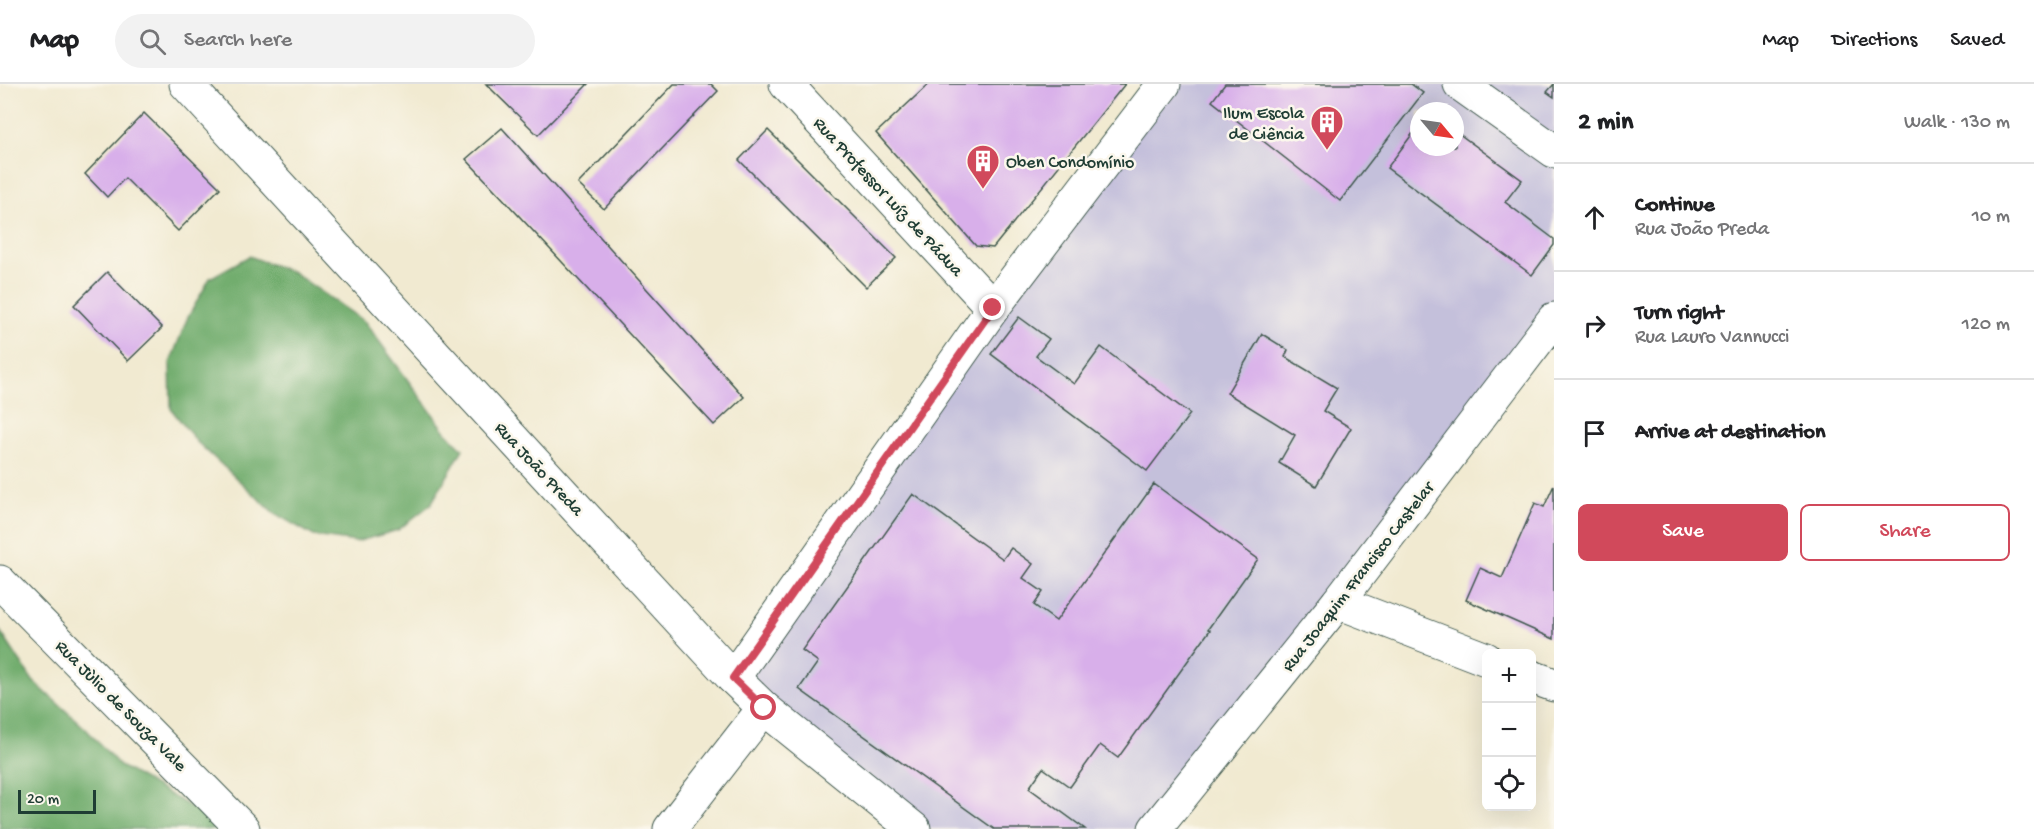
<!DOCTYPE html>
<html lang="en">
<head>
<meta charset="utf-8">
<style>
  :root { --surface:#fff; --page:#f2f2f2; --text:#202124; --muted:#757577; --line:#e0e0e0; --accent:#d1495b }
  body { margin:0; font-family:"Gochi Hand",sans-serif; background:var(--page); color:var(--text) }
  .controls { position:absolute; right:18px; bottom:18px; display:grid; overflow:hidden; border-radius:9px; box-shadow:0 6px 24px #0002 }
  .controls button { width:54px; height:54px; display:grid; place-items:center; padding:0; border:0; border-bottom:2px solid var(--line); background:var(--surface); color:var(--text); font:30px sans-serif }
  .compass { position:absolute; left:1410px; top:18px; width:54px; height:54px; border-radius:50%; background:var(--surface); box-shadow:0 6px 24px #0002; rotate:119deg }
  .scale { position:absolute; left:18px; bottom:15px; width:78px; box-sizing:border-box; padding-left:6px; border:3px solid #1f3d34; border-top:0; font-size:16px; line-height:21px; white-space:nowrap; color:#1f3d34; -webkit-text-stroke:4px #fbf7ec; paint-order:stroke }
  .stop { position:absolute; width:18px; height:18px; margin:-14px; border:4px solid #d1495b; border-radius:50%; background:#fff }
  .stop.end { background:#d1495b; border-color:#fff; box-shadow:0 2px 6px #0008 }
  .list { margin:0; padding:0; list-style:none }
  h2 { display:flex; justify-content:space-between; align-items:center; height:78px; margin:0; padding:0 24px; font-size:26px }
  h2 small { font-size:20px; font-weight:400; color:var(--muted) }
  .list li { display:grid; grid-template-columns:39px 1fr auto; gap:18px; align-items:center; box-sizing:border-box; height:108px; padding:0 24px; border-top:2px solid var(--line) }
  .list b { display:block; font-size:22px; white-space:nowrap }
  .list p { margin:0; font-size:20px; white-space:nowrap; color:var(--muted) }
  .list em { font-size:20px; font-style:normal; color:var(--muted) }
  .actions { display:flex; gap:12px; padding:18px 24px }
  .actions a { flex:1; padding:14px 0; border:2px solid var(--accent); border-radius:9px; text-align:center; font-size:21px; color:var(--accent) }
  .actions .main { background:var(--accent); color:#fff }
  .icon { flex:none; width:33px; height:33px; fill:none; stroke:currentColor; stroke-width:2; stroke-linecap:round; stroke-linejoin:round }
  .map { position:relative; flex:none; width:1554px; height:745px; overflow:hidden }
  header { display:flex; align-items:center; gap:36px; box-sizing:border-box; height:84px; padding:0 30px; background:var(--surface); border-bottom:2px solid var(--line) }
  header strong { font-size:28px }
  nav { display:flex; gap:33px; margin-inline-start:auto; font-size:21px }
  .search { width:420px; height:54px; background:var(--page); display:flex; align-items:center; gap:15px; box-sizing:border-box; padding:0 21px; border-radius:33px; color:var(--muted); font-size:22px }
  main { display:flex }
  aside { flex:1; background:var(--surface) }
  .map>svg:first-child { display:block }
</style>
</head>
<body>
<header>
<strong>Map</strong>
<div class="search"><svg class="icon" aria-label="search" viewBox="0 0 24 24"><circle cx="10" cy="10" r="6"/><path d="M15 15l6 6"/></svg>Search here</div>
<nav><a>Map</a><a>Directions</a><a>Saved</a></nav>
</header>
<main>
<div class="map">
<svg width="1554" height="745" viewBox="0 0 1554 745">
  <rect width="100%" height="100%" fill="#fbf7ec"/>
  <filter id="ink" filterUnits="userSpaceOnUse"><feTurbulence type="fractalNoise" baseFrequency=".0167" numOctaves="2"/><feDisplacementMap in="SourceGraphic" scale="12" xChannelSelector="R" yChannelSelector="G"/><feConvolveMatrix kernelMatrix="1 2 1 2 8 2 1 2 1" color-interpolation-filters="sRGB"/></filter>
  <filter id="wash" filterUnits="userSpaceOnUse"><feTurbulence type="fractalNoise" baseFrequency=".008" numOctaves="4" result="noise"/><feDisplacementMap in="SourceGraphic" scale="24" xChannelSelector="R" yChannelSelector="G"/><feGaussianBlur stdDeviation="1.35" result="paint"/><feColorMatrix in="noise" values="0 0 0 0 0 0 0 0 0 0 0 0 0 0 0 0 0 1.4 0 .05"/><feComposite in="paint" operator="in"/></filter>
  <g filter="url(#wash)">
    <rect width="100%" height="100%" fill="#f1ead1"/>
    <path fill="#c4c0db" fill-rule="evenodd" d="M 1167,0 L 1554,0 L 1554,222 L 1150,745 L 917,745 L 733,594 ZM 1419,27 L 1455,27 L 1455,63 L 1419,63 Z"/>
    <g fill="#72ad6e" stroke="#487551" stroke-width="1.5">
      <polygon points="249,172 294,189 365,238 446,348 463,365 431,420 398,446 356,458 314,452 274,429 197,358 171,325 170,279 187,235 210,194"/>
      <polygon points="0,547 33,597 86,645 120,682 229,745 0,745"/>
    </g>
    <g id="blocks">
      <g fill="#d8afea">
        <polygon points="486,0 588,0 538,51"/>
        <polygon points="674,0 711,0 718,7 604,125 578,100"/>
        <polygon points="929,0 1125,0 993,164 976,162 876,49"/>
        <polygon points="1225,0 1411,0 1423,9 1340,117 1212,17"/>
        <polygon points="1554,0 1554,13 1547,8"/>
        <polygon points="144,29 220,104 178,147 125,94 107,113 85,90"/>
        <polygon points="1419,41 1419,63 1455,63 1455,47 1522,96 1505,118 1554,155 1554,161 1532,191 1387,84"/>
        <polygon points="502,44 744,313 714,341 466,75"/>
        <polygon points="768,46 896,174 866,203 739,76"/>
        <polygon points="107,188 162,244 128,277 74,221"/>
        <polygon points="1019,233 1049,255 1036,272 1074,300 1101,263 1190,330 1147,387 991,270"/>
        <polygon points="1262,250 1288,266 1285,273 1337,304 1323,327 1351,344 1316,402 1279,379 1295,351 1227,309"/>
        <polygon points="1154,400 1258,475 1208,545 1210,546 1118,674 1100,661 1070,703 1043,684 1029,704 1085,745 994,745 799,605 818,578 802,566 913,410 1003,475 1011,464 1033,480 1023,494 1043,508 1034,521 1056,537"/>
        <polygon points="1554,401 1554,555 1466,516 1480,484 1502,494 1535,419 1544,423"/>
      </g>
    </g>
  </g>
  <g filter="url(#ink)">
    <use href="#blocks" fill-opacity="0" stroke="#3e574c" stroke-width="1.5"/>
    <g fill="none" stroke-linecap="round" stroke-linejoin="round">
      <g stroke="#3e574c" stroke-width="35">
        <g id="minor">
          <polyline points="186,0 733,594 764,624 914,745"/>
          <polyline points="786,0 993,224"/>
          <polyline points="1460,0 1554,67"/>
          <polyline points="0,498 243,745"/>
          <polyline points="1338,518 1486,575"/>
          <polyline points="1532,593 1554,601"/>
          <polyline points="733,594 993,224 1164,0"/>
          <polyline points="670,745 764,624"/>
          <polyline points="1155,745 1338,518 1554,235"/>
        </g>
      </g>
      <use href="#minor" stroke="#fff" stroke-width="33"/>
    </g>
  </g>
  <g fill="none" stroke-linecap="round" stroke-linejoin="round" filter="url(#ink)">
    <polyline stroke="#d1495b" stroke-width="8" points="764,624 733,594 993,224"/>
  </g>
  <defs>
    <g id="building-pin" transform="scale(1.725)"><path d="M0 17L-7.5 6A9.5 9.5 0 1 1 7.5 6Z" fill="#d1495b" stroke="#fbf7ec"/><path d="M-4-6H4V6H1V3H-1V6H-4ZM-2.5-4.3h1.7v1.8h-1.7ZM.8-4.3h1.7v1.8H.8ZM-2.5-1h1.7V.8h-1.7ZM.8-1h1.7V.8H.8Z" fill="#fff"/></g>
  </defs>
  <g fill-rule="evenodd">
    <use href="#building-pin" x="1327" y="38"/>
    <use href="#building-pin" x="983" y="77"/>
  </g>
  <g text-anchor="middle" stroke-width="5" stroke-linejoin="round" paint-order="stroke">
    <g font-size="18" fill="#1f3d34" stroke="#fbf7ec" text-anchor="end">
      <text x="1304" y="34">Ilum Escola<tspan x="1304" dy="21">de Ciência</tspan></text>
      <text x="1006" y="83" text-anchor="start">Oben Condomínio</text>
    </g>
    <g font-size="18" fill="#1f3d34" stroke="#fbf7ec">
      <text transform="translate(889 112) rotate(47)" y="6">Rua Professor Luíz de Pádua</text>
      <text transform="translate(540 384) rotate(47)" y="6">Rua João Preda</text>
      <text transform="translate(1357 492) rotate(-52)" y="6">Rua Joaquim Francisco Castelar</text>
      <text transform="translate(122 621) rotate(45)" y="6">Rua Jùlio de Souza Vale</text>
    </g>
  </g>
</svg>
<div class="controls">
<button>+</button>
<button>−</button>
<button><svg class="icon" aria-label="locate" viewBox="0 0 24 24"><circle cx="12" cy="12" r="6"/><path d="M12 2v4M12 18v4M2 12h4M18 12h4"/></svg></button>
</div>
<svg class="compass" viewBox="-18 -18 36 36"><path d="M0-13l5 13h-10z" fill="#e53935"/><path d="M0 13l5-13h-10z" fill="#757577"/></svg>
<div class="scale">20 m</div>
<div class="stop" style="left:764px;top:624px"></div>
<div class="stop end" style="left:993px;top:224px"></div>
</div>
<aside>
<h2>2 min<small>Walk · 130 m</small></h2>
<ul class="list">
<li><svg class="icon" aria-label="ahead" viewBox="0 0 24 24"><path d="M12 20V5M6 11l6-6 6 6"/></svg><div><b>Continue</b><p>Rua João Preda</p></div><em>10 m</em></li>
<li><svg class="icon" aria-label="right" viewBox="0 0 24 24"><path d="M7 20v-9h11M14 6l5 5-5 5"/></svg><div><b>Turn right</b><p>Rua Lauro Vannucci</p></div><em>120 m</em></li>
<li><svg class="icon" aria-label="arrive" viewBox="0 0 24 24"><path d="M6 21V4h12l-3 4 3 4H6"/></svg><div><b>Arrive at destination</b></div></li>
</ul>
<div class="actions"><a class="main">Save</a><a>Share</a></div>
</aside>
</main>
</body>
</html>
